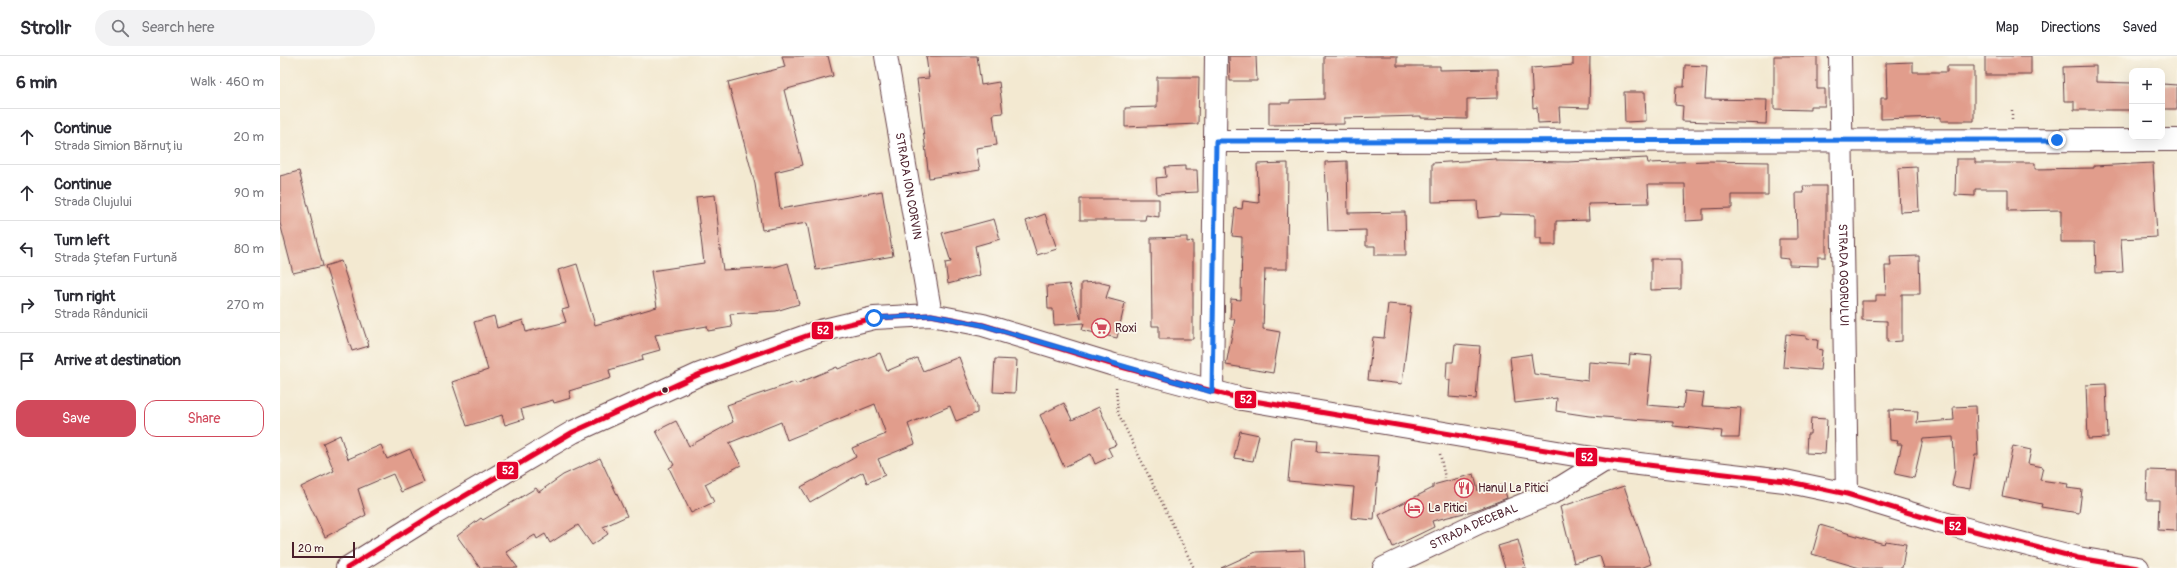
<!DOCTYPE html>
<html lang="en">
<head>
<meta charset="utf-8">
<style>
  :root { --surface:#fff; --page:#f2f2f3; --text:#2b2b33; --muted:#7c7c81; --line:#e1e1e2; --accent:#d1495b }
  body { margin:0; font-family:Pangolin,sans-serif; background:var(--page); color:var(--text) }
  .controls { position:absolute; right:12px; top:12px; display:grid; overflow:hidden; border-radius:8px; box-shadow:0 4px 16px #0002 }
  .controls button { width:36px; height:36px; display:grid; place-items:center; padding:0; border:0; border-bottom:1px solid var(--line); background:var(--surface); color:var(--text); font:20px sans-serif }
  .scale { position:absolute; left:12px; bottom:10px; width:63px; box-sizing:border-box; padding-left:4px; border:2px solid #4a1f2b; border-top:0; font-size:11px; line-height:14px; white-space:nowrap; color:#4a1f2b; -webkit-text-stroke:3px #fbf7ec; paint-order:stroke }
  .stop { position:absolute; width:12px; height:12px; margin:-9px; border:3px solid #1a73e8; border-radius:50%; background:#fff }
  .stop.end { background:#1a73e8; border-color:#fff; box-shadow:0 1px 4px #0008 }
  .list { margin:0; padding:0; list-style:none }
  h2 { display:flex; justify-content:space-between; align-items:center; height:52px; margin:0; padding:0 16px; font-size:17px }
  h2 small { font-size:13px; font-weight:400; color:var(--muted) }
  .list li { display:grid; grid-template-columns:26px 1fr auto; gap:12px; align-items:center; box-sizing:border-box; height:56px; padding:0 16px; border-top:1px solid var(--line) }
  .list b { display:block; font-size:15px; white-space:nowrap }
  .list p { margin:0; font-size:13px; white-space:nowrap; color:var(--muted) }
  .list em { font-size:13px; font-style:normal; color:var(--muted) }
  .actions { display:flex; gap:8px; padding:12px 16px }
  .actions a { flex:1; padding:9px 0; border:1px solid var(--accent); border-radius:12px; text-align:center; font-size:14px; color:var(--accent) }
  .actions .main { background:var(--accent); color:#fff }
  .icon { flex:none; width:22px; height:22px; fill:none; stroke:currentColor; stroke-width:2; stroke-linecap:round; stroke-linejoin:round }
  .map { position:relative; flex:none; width:1897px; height:512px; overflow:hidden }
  header { display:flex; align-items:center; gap:24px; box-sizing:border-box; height:56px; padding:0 20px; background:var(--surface); border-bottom:1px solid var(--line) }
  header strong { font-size:19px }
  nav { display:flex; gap:22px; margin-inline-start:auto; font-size:14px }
  .search { width:280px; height:36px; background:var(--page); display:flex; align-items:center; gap:10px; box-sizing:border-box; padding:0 14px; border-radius:22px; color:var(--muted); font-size:15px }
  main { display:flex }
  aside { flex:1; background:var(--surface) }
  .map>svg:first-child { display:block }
</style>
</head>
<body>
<header>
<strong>Strollr</strong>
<div class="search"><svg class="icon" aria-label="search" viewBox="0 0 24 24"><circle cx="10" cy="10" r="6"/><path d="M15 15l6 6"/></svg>Search here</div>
<nav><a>Map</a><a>Directions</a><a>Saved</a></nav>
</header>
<main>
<aside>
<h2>6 min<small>Walk · 460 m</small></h2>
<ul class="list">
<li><svg class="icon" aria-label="ahead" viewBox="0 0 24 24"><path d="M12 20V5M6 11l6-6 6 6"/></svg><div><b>Continue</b><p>Strada Simion Bărnuțiu</p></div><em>20 m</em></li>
<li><svg class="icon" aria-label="ahead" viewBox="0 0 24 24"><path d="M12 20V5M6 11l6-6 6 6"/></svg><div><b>Continue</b><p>Strada Clujului</p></div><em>90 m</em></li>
<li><svg class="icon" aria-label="left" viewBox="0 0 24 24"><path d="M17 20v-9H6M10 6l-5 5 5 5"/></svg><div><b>Turn left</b><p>Strada Ștefan Furtună</p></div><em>80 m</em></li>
<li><svg class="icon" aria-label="right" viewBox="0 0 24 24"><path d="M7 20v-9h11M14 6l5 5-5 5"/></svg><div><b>Turn right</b><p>Strada Rândunicii</p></div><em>270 m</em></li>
<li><svg class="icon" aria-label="arrive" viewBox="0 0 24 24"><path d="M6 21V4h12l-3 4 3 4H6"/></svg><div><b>Arrive at destination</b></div></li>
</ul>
<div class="actions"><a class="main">Save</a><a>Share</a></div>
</aside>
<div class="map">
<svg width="1897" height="512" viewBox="0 0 1897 512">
  <rect width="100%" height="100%" fill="#fbf7ec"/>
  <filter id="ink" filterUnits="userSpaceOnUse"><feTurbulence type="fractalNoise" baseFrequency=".025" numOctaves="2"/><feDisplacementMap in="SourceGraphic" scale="8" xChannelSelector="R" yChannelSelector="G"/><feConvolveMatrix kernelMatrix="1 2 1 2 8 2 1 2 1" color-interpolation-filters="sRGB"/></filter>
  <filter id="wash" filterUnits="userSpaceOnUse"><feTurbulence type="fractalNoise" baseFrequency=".012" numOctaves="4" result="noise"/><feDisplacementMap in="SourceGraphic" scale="16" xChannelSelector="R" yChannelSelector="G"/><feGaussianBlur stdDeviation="0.9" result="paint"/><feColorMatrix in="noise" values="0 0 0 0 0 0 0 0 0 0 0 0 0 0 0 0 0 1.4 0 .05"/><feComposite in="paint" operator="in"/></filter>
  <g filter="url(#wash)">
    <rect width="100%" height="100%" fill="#f3e9d1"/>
    <g id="blocks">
      <g fill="#e19d8c">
        <polygon points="502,0 548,0 553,20 504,34 523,109 495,116 500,153 602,135 613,200 536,214 527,167 482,174 475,128 448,26 505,11"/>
        <polygon points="646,0 697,0 701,29 719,26 723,57 713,58 717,89 696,92 700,114 649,122 637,23 649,22"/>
        <polygon points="949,0 976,0 977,25 950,25"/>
        <polygon points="1044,0 1117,0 1117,10 1160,10 1160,14 1218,13 1218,42 1187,43 1187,63 1141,62 1141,60 1064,62 1064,68 989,69 989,47 1010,47 1010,44 1044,43"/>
        <polygon points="1293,0 1310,0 1309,52 1279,51 1280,66 1258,67 1257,51 1253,52 1251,12 1293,9"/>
        <polygon points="1494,0 1537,0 1537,33 1545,33 1545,50 1530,50 1530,54 1494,53"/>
        <rect x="1705" y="0" width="46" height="19"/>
        <polygon points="1633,6 1633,16 1667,16 1667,10 1694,10 1694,65 1661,65 1661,61 1601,63 1601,42 1607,42 1606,7"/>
        <polygon points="1405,9 1427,10 1425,43 1487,44 1486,68 1402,65 1403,50 1395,49 1396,31 1404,31"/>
        <polygon points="1816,10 1816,26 1852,27 1852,54 1794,54 1794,45 1784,45 1783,11"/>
        <polygon points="877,21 919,21 918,68 845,71 845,52 877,51"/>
        <polygon points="1882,28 1897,29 1897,53 1882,53"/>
        <polygon points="1344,36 1365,36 1366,65 1345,66"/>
        <polygon points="1367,102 1368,107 1428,105 1488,106 1488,139 1452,139 1452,152 1423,153 1423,164 1406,165 1405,128 1368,128 1369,147 1308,148 1309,164 1276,165 1276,189 1261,189 1261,182 1255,182 1255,159 1219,158 1219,160 1198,162 1197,145 1152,146 1152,107 1216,103 1216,105 1288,106"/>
        <polygon points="1676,103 1695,103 1695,107 1755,107 1755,113 1814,112 1814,110 1873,107 1877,181 1841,183 1843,216 1816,217 1815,186 1781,186 1781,154 1728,155 1728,133 1695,133 1695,140 1675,139"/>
        <polygon points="1067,105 1068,157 1125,156 1126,199 1095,199 1095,190 1086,190 1086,174 1048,175 1045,106"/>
        <polygon points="1008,107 1007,213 985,213 983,273 1000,276 993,317 946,309 955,263 950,263 951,243 961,244 962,181 952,180 955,152 962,153 963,145 979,147 977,108"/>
        <polygon points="905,110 905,114 917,114 918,136 877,138 876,122 886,121 885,111"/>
        <polygon points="1637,111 1639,155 1620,156 1618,112"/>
        <polygon points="19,115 43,210 13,217 0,167 0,120"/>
        <polygon points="1523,130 1546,130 1546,201 1538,201 1538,210 1509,209 1509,203 1499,202 1499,183 1517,183 1516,137 1524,137"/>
        <polygon points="435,139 439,178 438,178 443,214 495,211 508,207 519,248 496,255 450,258 452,271 428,275 427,270 375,279 380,294 362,299 363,304 329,314 331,322 289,335 291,342 274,347 273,344 241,353 244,363 225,369 222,359 187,370 172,326 208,314 194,266 214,260 217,272 243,264 246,276 286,266 282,254 289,252 278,214 297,208 315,269 377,251 371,215 424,207 416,141"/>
        <polygon points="800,143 879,143 879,161 866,159 865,164 800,164"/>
        <polygon points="765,158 777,193 757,199 746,165"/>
        <polygon points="714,163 720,183 695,190 700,219 668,228 665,207 671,206 662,177"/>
        <polygon points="907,181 907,186 913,185 913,283 879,283 879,270 872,270 871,182"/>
        <polygon points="1639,200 1640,238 1622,238 1622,285 1607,286 1607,265 1582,264 1582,245 1596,245 1596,239 1606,239 1605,210 1611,210 1610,201"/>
        <polygon points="1371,203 1401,203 1401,233 1371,234"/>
        <polygon points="61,205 89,290 72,295 45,210"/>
        <polygon points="818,226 830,229 826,242 845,247 837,282 802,274 804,267 774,269 773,253 768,253 767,230 789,228 801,263 801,227"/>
        <polygon points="1108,248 1131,250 1122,328 1088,324 1093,281 1104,282"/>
        <polygon points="1506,278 1526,280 1526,283 1538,284 1537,293 1542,294 1540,314 1503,311"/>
        <polygon points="1175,288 1200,290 1196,343 1169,341 1170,324 1166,324 1167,306 1173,306"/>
        <polygon points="600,297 607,315 637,302 643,315 679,301 697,350 697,357 676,365 670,350 628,368 635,388 598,403 605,419 587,427 583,416 530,446 521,431 576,401 572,392 606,378 595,348 507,384 501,366 449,387 461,409 425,428 434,446 411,457 389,412 394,409 376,375 396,365 409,390 453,366 447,349 515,326 516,328 557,311 558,313"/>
        <polygon points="1251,298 1254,318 1308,325 1309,306 1349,309 1350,298 1372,300 1367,349 1403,352 1405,335 1424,337 1422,350 1461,352 1459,382 1441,382 1442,375 1393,370 1393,366 1309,360 1276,355 1277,342 1235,347 1230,301"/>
        <polygon points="715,303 737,304 735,337 713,336"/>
        <polygon points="1826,328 1828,382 1808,383 1806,329"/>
        <polygon points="784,347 792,364 819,351 836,389 828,392 832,400 815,408 811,398 784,411 760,359"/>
        <polygon points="1696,350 1698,399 1695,399 1690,433 1672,430 1675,414 1673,381 1643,383 1634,422 1615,418 1622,388 1617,388 1618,385 1610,384 1609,354 1638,355 1637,367 1674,364 1673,351"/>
        <polygon points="1531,362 1547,363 1545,398 1526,397 1527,378 1530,378"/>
        <polygon points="960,375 979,379 973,405 954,402"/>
        <polygon points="60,379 68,403 101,389 107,403 130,393 144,426 121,436 113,418 78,433 86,459 45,481 21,431 54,415 43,387"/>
        <polygon points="1012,383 1038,385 1037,396 1099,400 1094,464 1071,462 1074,431 1008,425"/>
        <polygon points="1733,390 1751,394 1748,408 1763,411 1760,424 1788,428 1787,432 1802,434 1799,457 1761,451 1762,448 1722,440"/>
        <polygon points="320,402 347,460 323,471 328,478 312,489 298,469 270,487 265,478 257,483 255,479 226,496 238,512 200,512 177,480 201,462 203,464 256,432 259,436 283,419"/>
        <polygon points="1867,414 1897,415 1897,475 1878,474 1879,444 1866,444"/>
        <polygon points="1194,418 1198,435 1223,429 1227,442 1196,454 1152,465 1154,471 1113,491 1099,459 1153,432 1153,429"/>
        <polygon points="1344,430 1371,508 1361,512 1324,512 1320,500 1294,507 1280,451"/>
        <polygon points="1540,469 1604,488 1605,485 1626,488 1622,512 1580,512 1532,498"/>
        <polygon points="1238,484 1246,512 1225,512 1218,490"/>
        <polygon points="1024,494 1025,512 941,512 976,496"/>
      </g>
    </g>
  </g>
  <g filter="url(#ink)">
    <use href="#blocks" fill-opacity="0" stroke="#633d44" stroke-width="1"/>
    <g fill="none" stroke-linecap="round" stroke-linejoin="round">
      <g stroke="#633d44" stroke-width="24">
        <g id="minor">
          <path id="s1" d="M 606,0 L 651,259"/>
          <path id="s2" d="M 1560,0 L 1567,438"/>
          <polyline points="936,85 1897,84"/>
          <polyline points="932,336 936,0"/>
          <path id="s3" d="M 1104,512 L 1198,467 L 1272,437 L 1325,404"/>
        </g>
      </g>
      <g stroke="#633d44" stroke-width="24">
        <polyline id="major" points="67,512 149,461 293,376 420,318 540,275 594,262 651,259 703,269 834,309 962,343 1325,404 1505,425 1567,438 1656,465 1798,502 1858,512"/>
      </g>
      <g stroke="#633d44" stroke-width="2.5" stroke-dasharray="1 3" stroke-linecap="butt">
        <polyline points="1732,54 1732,63"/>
        <polyline points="836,331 838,357 914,512"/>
        <polyline points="1160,398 1165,422"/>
      </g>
      <use href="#minor" stroke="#fff" stroke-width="22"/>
      <use href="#major" stroke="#fff" stroke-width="22"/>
      <g stroke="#fbf7ec" stroke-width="8">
        <polyline id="bus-1" points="67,512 149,461 293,376 420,318 540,275 594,262 651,259 703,269 834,309 962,343 1325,404 1505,425 1567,438 1656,465 1798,502 1858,512"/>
      </g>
      <use href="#bus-1" stroke="#e4002b" stroke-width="5"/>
    </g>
  </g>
  <g fill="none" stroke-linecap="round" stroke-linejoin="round" filter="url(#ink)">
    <polyline stroke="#1a73e8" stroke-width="5" points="594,262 651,259 702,269 932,336 936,85 1777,84"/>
  </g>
  <defs>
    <g id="supermarket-ring" transform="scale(1)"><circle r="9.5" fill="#fbf7ec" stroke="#d1495b" stroke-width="1.5"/><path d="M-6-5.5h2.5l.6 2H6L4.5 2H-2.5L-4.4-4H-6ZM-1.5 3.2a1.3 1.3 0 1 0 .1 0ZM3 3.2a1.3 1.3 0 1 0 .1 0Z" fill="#d1495b"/></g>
    <g id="restaurant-ring" transform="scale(1)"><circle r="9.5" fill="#fbf7ec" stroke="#d1495b" stroke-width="1.5"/><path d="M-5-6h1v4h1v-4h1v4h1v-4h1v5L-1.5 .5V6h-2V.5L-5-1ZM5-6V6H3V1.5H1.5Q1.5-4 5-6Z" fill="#d1495b"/></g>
    <g id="hotel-ring" transform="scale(1)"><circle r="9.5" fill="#fbf7ec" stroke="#d1495b" stroke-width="1.5"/><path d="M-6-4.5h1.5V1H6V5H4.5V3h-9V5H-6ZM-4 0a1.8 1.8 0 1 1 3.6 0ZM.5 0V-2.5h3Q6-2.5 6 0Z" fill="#d1495b"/></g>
  </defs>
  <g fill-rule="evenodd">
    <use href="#supermarket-ring" x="821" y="272"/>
    <use href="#restaurant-ring" x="1184" y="432"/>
    <use href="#hotel-ring" x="1134" y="452"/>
  </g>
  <circle fill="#4a1f2b" stroke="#fbf7ec" stroke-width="1.5" cx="385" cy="334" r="3.5"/>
  <g text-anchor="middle" stroke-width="3.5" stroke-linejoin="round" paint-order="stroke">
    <g font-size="12" fill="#4a1f2b" stroke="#fbf7ec">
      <text dy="4" stroke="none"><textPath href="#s1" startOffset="132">STRADA ION CORVIN</textPath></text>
      <text dy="4" stroke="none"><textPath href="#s2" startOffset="219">STRADA OGORULUI</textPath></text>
      <text dy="4" stroke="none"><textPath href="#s3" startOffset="99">STRADA DECEBAL</textPath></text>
    </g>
    <g font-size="12" fill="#4a1f2b" stroke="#fbf7ec" text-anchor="start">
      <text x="835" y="276">Roxi</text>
      <text x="1198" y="436">Hanul La Pitici</text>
      <text x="1148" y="456">La Pitici</text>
    </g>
  </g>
  <g stroke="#fbf7ec" stroke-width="1.5">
    <rect x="531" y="265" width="23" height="19" rx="4" fill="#e4002b"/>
    <rect x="954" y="334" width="23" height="19" rx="4" fill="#e4002b"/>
    <rect x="1295" y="391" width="23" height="20" rx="4" fill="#e4002b"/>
    <rect x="216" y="405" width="23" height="19" rx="4" fill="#e4002b"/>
    <rect x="1664" y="460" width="23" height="20" rx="4" fill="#e4002b"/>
  </g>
  <g font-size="11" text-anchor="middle" font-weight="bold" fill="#fff">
    <text x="543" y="278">52</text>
    <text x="966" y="347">52</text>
    <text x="1307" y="405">52</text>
    <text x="228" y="418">52</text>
    <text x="1675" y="474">52</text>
  </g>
</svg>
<div class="controls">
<button>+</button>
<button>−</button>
</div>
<div class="scale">20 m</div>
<div class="stop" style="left:594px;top:262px"></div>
<div class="stop end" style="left:1777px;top:84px"></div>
</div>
</main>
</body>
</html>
